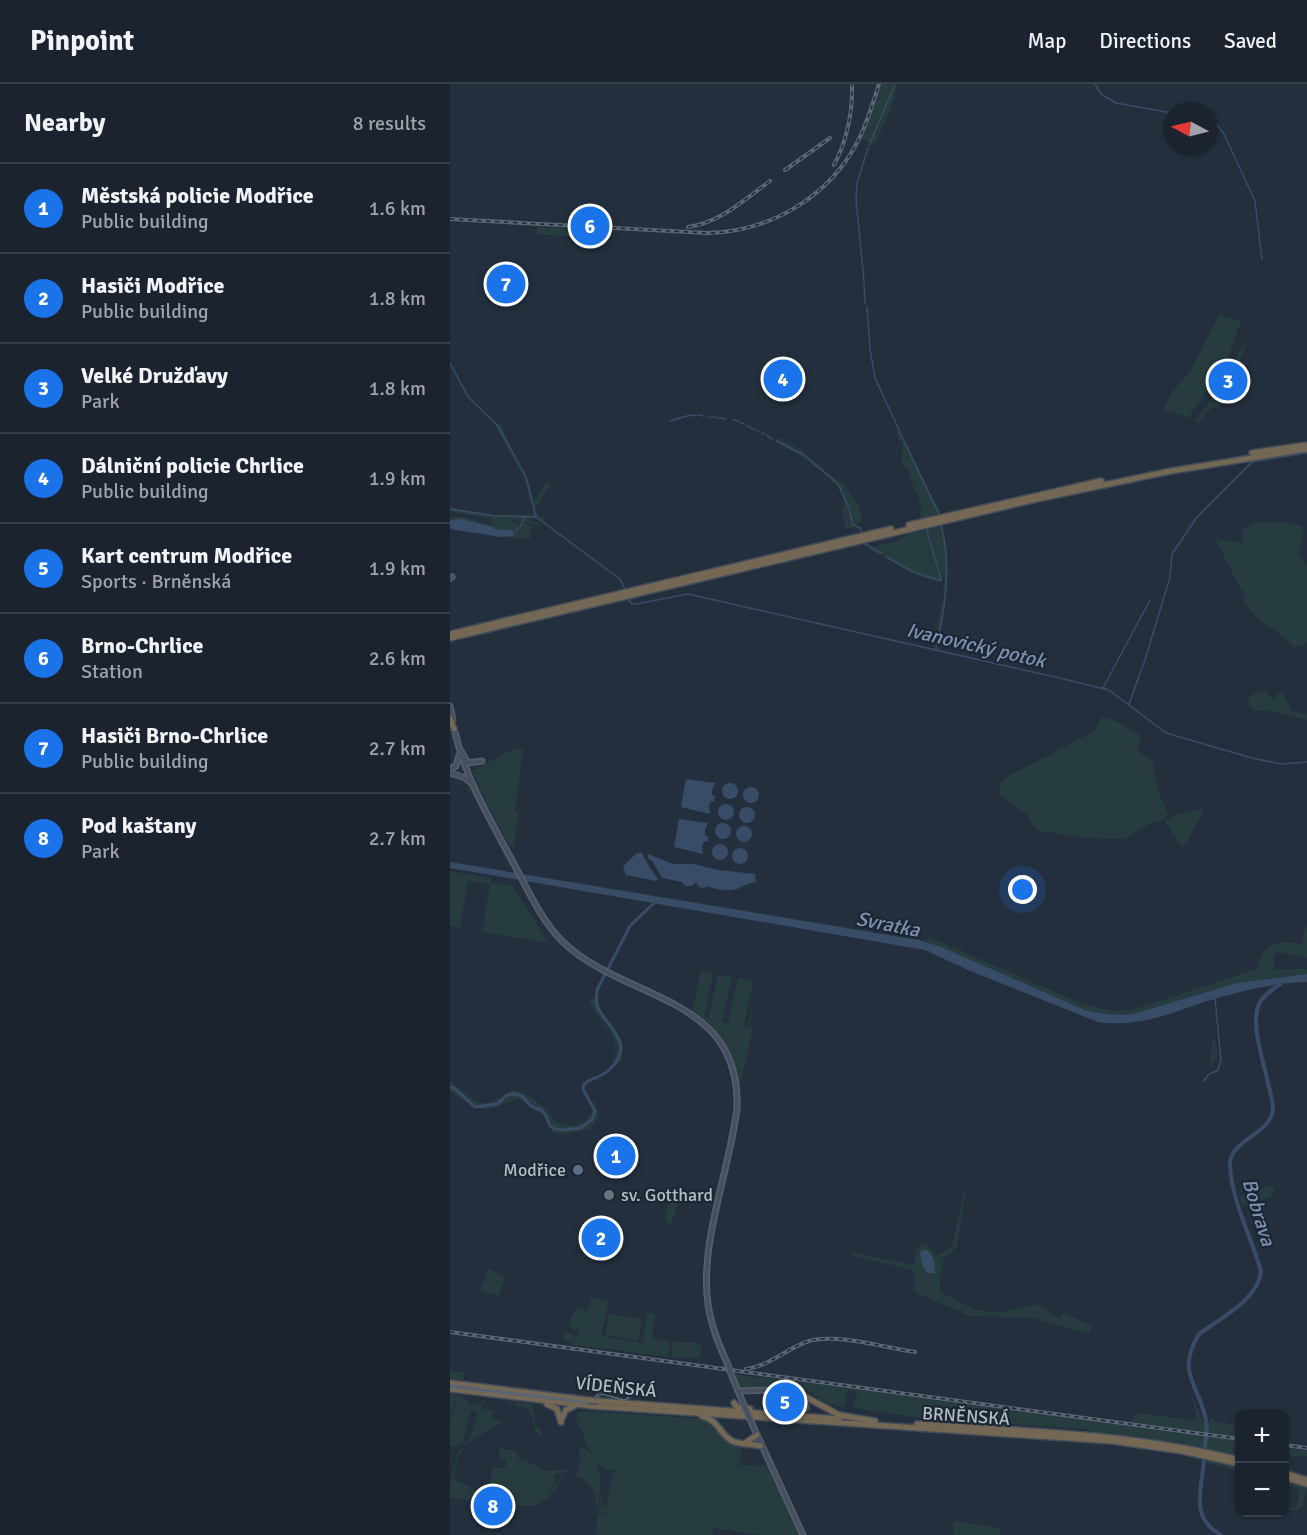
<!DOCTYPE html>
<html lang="en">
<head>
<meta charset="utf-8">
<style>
  :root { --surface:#1b232e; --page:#242b36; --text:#f1f3f6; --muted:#a0a4aa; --line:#39404a; --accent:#1a73e8 }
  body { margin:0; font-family:Signika,sans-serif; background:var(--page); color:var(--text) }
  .controls { position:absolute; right:18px; bottom:18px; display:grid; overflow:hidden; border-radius:12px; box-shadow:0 2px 4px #0004 }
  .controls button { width:54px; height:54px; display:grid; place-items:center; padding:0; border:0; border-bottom:2px solid var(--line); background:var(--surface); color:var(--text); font:30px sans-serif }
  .compass { position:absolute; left:713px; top:18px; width:54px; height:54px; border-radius:50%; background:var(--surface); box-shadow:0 2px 4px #0004; rotate:277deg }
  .you { position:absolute; left:573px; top:806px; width:21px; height:21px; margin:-15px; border:4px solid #fff; border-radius:50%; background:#1a73e8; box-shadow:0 0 0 9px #1a73e833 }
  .badge { display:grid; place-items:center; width:39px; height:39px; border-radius:50%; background:var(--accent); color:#fff; font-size:20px; font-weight:700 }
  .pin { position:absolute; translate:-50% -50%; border:3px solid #fff; box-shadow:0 2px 6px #0006 }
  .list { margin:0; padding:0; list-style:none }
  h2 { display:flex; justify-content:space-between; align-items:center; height:78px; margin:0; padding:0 24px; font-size:26px }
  h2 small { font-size:20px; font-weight:400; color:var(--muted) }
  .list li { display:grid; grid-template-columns:39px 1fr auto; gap:18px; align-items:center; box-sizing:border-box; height:90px; padding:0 24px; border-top:2px solid var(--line) }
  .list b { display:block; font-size:22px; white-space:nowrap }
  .list p { margin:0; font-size:20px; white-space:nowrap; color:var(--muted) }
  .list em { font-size:20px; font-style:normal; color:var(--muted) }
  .map { position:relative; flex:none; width:857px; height:1451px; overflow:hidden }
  header { display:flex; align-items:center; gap:36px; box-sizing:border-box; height:84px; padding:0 30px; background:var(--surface); border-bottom:2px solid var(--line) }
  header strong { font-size:28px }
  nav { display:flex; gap:33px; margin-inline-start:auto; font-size:21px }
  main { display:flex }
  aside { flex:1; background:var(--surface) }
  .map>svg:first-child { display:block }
</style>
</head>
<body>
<header>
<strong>Pinpoint</strong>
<nav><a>Map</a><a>Directions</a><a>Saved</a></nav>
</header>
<main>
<aside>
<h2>Nearby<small>8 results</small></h2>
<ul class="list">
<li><span class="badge">1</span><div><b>Městská policie Modřice</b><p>Public building</p></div><em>1.6 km</em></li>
<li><span class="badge">2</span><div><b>Hasiči Modřice</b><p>Public building</p></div><em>1.8 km</em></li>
<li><span class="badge">3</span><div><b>Velké Družďavy</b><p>Park</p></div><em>1.8 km</em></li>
<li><span class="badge">4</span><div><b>Dálniční policie Chrlice</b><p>Public building</p></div><em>1.9 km</em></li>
<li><span class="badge">5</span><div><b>Kart centrum Modřice</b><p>Sports · Brněnská</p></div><em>1.9 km</em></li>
<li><span class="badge">6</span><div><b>Brno-Chrlice</b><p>Station</p></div><em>2.6 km</em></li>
<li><span class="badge">7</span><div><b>Hasiči Brno-Chrlice</b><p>Public building</p></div><em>2.7 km</em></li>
<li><span class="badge">8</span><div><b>Pod kaštany</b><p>Park</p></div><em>2.7 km</em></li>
</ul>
</aside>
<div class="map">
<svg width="857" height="1451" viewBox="0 0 857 1451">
  <rect width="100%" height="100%" fill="#242f3e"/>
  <g fill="#263c3f">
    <path d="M 431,0 L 447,0 C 445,20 434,40 426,58 L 423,60 L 411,54 Z"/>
    <polygon points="87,143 129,145 128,153 87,150"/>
    <polygon points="769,231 791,237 776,278 738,334 713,325 723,307 740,288"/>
    <polygon points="799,252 775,316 768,324 762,323 748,339 745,337 765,311"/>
    <path d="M 45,337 L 53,343 L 54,350 L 78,395 L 84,419 L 96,398 L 100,400 L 85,426 L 89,433 L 96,432 L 92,439 L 84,433 L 76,435 L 89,439 L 89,441 L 62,435 L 62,438 L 76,439 L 84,443 L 79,449 L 81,452 L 79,455 L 61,453 L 64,452 L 62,446 L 44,445 L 43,443 L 24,437 L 0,436 L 0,435 C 16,429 25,439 40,441 L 42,437 L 41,435 L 0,427 L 0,423 L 43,431 L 84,430 L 74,393 L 44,340 Z"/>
    <path d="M 448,346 L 451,348 L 483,415 L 491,427 C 488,432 476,435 470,433 C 474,421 466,409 462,399 C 460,394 460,389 458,384 L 452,380 L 453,357 L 448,356 L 447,347 Z"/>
    <path d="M 329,354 L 353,367 L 386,396 L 394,400 L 409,423 L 412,436 L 403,444 L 396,444 C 391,433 396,421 392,411 C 384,390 345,368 326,357 L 326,355 Z"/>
    <path d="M 806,438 L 834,438 L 851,442 L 854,445 L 849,468 L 856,482 L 857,479 L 857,557 L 853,562 L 845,564 C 826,545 809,540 792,515 L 795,510 L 787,499 L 766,455 L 792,459 L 793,445 L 798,441 Z"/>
    <path d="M 491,443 L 493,444 C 497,463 500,486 496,505 L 493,507 L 495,492 L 488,497 L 474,494 L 455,485 L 418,464 L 448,457 L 452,453 L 461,449 Z"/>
    <path d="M 496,508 L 493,537 L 487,563 L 490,565 L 483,567 C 486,556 490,513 496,508 Z"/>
    <path d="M 816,605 L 815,608 L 823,615 L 831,607 L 842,627 L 857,630 L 857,636 C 846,634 837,630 827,628 C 818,626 810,629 802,625 L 798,615 L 805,609 Z"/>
    <path d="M 652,633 L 666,637 L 691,652 L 687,667 L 703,677 C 704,697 710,712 718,730 L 721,730 L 710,737 L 697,741 L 675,755 L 633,754 L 586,746 L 576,730 L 550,711 L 550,699 L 557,693 L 644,647 Z"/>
    <polygon points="63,665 73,665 65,727 69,728 63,764 61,763 40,726 22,687"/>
    <polygon points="17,699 63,782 60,783 25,714 17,705"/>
    <path d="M 752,725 L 753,729 C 747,737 738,759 732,763 L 715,737 L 724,731 Z"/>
    <polygon points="0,787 41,794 41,798 63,802 98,859 32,848 40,800 18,797 10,844 0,842"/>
    <path d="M 857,841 L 857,874 L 829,868 L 826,869 L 823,874 L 824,885 L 857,885 L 857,890 L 787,899 L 683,930 L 667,931 L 635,926 L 475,857 L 480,854 L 488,857 L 635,921 L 662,927 L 681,926 L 804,886 L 807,885 C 814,857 825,856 851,860 C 855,854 852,847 857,841 Z"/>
    <path d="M 251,887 L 263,889 L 254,934 L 259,933 L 268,890 L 282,893 L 272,939 L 278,939 L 288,894 L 303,897 L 294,942 L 297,944 L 307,903 L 299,944 L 303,944 L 290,1001 C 282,972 270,941 242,927 Z"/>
    <path d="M 138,913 L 141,916 L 143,914 L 151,915 L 147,917 C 155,944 179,943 171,978 L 167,980 L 163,978 C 174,958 157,942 146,928 C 155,946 171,953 164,974 L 162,973 L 165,967 L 163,954 L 145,930 Z"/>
    <path d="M 763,951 C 766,966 774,969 760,982 Z"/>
    <path d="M 0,998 C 29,1016 26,1031 61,1006 C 79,1008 96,1023 106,1038 C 112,1041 117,1040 123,1042 L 132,1039 L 143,1027 L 142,1018 L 144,1017 L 149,1032 L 140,1045 L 111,1051 L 102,1048 L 96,1033 L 68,1014 C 31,1030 33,1030 0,1007 Z"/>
    <polygon points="822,1101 825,1106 820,1114 792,1122 790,1113"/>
    <path d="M 515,1102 L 516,1104 L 507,1163 L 493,1176 C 492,1185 488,1202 491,1208 L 525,1226 L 534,1227 L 553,1228 L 586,1220 L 609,1235 L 614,1229 L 640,1241 L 642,1242 L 639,1250 L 582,1234 L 521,1232 L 465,1209 L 463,1186 L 401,1171 L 402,1169 L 464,1181 L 466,1168 L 470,1161 L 476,1160 L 488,1172 L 502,1162 Z"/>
    <polygon points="231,1111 220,1143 219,1143 214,1132 222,1112"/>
    <polygon points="39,1185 56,1194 48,1212 30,1206"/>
    <polygon points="142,1213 159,1217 151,1252 193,1259 197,1229 205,1230 202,1254 219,1258 219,1273 125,1261 113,1255 116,1248 128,1253 129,1247 128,1245 122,1245 119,1238 126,1225 131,1224 134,1228 137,1226"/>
    <polygon points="159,1230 192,1235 188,1257 155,1251"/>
    <polygon points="222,1258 251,1259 250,1274 221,1273"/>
    <polygon points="0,1287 15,1288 13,1299 0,1297"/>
    <path d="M 283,1290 L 385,1302 L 789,1357 L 789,1374 L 705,1356 L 638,1349 L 638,1345 L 479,1335 L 402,1324 L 408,1308 L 398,1306 L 394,1323 C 380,1321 370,1319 361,1307 L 360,1309 L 352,1305 C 347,1306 294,1305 290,1302 C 286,1300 285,1294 283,1290 Z"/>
    <polygon points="740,1306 753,1338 760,1339 760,1332 766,1338 789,1342 789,1353 683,1338 685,1329 745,1336 746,1327"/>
    <path d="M 0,1308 L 15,1314 L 14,1316 L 19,1316 L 19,1320 L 22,1321 L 24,1318 L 26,1323 L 37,1314 L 30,1326 L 34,1324 L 43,1327 L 41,1333 L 51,1337 L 50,1341 L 42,1343 L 26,1354 L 25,1353 C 23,1357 18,1359 14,1361 L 14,1358 L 19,1358 L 28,1328 L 21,1326 L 12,1361 L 0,1363 L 0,1337 L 6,1319 L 5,1316 L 0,1334 Z"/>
    <polygon points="320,1308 337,1311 352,1316 354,1322 350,1326 324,1327 324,1323 316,1321"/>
    <polygon points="57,1317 65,1319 61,1319 64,1321 67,1318 83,1320 81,1325 84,1326 85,1340 92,1349 90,1351 86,1348 82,1332 79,1330 79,1325 60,1320 58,1326 59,1320 56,1320"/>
    <path d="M 130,1327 L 259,1335 C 268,1347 276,1361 291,1364 L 289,1381 L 317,1382 L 350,1451 L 311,1451 L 264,1444 L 262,1451 L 145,1451 L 148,1430 L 157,1430 L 148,1427 L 151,1411 L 152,1411 L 151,1418 L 157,1423 L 162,1389 L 167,1388 L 152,1384 L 134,1358 L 136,1356 L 125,1333 Z"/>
    <polygon points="15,1362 8,1372 3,1395 21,1403 20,1405 32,1408 36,1408 30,1419 0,1413 0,1400 8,1367"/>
    <path d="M 128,1362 C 156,1370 152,1406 146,1428 C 147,1412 144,1397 126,1392 L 131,1376 Z"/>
    <path d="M 49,1364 L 64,1366 L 70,1376 L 73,1375 L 95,1387 L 114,1386 L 119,1388 L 104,1390 L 105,1393 L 104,1400 L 100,1405 L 101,1406 L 110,1396 L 111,1391 L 113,1391 C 106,1406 96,1422 77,1422 C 70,1422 66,1418 58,1421 L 59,1441 L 31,1433 L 33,1418 L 41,1402 L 39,1400 L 43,1383 L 53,1384 L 56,1382 L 56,1376 L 49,1373 Z"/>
    <polygon points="834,1364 857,1367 857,1372 835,1372"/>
    <polygon points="757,1375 789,1382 789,1387 756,1379"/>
    <polygon points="834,1395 857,1403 852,1423 846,1426 837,1425 846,1423 849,1414 848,1405 835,1399"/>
    <polygon points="504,1437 550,1444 550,1451 503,1451"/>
  </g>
  <g fill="#394c67">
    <polygon points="12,435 44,443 44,445 62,446 64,452 51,453 0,445 0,436"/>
    <polygon points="236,695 265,699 262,706 262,711 265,712 264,718 261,717 259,722 260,730 231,723"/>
    <circle cx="280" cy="707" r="8"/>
    <circle cx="301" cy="711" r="8"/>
    <circle cx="276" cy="728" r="8"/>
    <circle cx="297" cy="731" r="8"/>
    <polygon points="229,735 258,739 255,746 255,752 258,752 258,758 254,757 252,763 253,770 224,763"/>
    <circle cx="273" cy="747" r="8"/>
    <circle cx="294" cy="750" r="8"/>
    <circle cx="270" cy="768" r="8"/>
    <circle cx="290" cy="772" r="8"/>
    <path d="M 187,769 L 192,769 C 196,778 202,787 208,795 L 206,797 L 176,791 L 173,782 Z"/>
    <path d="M 198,770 L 223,780 L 244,780 L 268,786 L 305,790 L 306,798 C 296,800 294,802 287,805 C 278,808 264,805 257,802 L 253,804 L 249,803 L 246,798 L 242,802 L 235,802 L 232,798 L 212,794 L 203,778 L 198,774 Z"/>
    <path d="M 0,778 L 469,856 L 491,863 L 635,926 C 651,930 667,932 683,930 L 787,899 L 857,890 L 857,898 C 832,898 803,904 779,911 C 733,922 697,945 648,938 L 518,886 L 475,866 L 0,784 Z"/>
    <path d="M 475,1165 C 485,1171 485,1180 485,1189 L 477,1189 L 472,1180 L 470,1169 Z"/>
  </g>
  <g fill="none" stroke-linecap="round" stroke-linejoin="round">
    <g stroke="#394c67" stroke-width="1.5">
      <polyline points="645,0 651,10 666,19 722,29"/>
      <polyline points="758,36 768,42 774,50 805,117 812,175"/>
      <polyline points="420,59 445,0"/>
      <polyline points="419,61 419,60"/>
      <polyline points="414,197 406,116 407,99 418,64"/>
      <polyline points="414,200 415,219"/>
      <polyline points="417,223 420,265 425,294 450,348"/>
      <polyline points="0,279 18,313 48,342 76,393 86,433"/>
      <polyline points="248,331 254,332"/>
      <polyline points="260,333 261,333"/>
      <polyline points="263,333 264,333"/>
      <polyline points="266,333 268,334"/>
      <polyline points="270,334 276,335"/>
      <polyline points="283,336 288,337"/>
      <polyline points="220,337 237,332 246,331"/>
      <polyline points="289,338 294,340"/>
      <polyline points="297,342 300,343"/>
      <polyline points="301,344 304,345"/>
      <polyline points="306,346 309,348"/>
      <polyline points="312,349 314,350"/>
      <polyline points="450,349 489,430"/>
      <polyline points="316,351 322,355"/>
      <polyline points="326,357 354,371"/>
      <polyline points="356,373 387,399"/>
      <polyline points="388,400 399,424 403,441 410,444 412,449"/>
      <polyline points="0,425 45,432 86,433 170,495 175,505"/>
      <polyline points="63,448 70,443 75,433"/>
      <polyline points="415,460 431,469"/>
      <path d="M 437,473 L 461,487 L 491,497 C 488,479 480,464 477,446"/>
      <polyline points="178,515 182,520 186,520 238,510 605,593 659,606 716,649 802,674 831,680 857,678"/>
      <path d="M 486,565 C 495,525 502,481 491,441"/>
      <polyline points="653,604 700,516"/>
      <polyline points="679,620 695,576 720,493 722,470 747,433 802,378 857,369"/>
      <polyline points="754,997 758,991 768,986 771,976 765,914"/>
    </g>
    <path stroke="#394c67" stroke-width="3" d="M 0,1003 L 5,1005 L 25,1023 L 47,1020 L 57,1011 L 65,1010 L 72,1012 L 82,1023 L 91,1026 L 95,1030 L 100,1042 L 105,1045 L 113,1046 L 130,1044 L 142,1036 L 145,1027 L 133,1005 L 134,1000 C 142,994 152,993 159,986 C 186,960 160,947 148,924 C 145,918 147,912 147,906 L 180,842 L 207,816"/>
    <g stroke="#394c67" stroke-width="4">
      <path d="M 755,1365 C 755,1356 758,1346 756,1337 C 750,1301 725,1290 749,1250 C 771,1234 809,1215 811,1187 C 801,1152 782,1118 780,1082 C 778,1056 820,1051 823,1026 C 823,1017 820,1008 818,999 C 814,978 799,938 810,918 C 815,910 823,905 830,900"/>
      <path d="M 754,1374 C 753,1403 738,1433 771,1451"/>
    </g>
    <g stroke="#565f6c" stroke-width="7">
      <g id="secondary">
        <polyline points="0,494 2,493"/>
        <polyline points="0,622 3,636"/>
        <path d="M 4,644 C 15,695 40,735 64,780 C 78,806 91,836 112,857 C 174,918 291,909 287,1024 C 280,1085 249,1160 258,1220 C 261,1242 269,1261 278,1281"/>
        <polyline points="11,667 18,679 32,677"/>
        <polyline points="0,685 6,682 9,671"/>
        <polyline points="0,689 13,693 20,698"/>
        <polyline points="281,1290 293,1319"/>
        <polyline points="288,1307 328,1306 347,1309"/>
        <polyline points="303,1342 353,1451"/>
      </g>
    </g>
    <g stroke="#434c59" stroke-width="8">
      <g id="highway">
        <polyline points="802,369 857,361"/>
        <polyline points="459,441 651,397"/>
        <polyline points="0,550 441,445"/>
        <polyline points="0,554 587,415 721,387 857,365"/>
        <polyline points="0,634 4,645"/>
        <polyline points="0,1299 138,1316"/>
        <polyline points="0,1305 142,1322 662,1357 732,1367 790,1380"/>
        <polyline points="354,1312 389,1331 425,1337"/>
        <polyline points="148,1317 389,1335"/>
        <polyline points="284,1319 287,1323 300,1325"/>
        <polyline points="97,1320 107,1325 111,1338"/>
        <polyline points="342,1329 351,1328 356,1324 355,1315 347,1309"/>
        <path d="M 252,1332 C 267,1335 270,1350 282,1357 C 291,1361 302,1360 311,1362"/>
        <polyline points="111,1336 116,1326 124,1322"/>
        <path d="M 467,1340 C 575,1347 684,1349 790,1376"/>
        <polyline points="295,1359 307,1351"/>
        <polyline points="834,1389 857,1396"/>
        <polyline points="834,1393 857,1400"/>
      </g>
    </g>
    <use href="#secondary" stroke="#465061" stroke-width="4"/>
    <use href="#highway" stroke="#746855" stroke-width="5"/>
    <path stroke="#5a6575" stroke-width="1.5" d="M 0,1301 L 137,1318 C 143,1316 144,1314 149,1309 C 155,1304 170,1301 178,1303 L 182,1309 L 180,1313 L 174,1316 L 152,1310 L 139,1319 L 0,1303"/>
    <g stroke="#5a6575" stroke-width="4">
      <g id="rail">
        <path d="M 384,81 C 397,57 403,27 402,0"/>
        <polyline points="335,86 380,54"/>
        <path d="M 0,135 L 257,149 C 320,148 379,113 408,57 C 417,39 423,19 429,0"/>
        <path d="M 238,143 C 270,139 295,115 320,97"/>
        <polyline points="0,1248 790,1355"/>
        <path d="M 296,1285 C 320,1282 337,1264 359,1257 C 387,1249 436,1264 465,1268"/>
        <polyline points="834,1361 857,1364"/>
      </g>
    </g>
    <use href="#rail" stroke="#1d2633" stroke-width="1.5" stroke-dasharray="4.5" stroke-linecap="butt"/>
    <g stroke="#565f6c" stroke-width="7" stroke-linecap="butt">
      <g id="secondary-bridge">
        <polyline points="278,1281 281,1290"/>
        <polyline points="293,1319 303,1342"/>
      </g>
    </g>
    <g stroke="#434c59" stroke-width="8" stroke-linecap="butt">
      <polyline id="highway-bridge" points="138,1316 148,1317"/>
    </g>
    <use href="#secondary-bridge" stroke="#465061" stroke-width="4"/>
    <use href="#highway-bridge" stroke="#746855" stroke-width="5"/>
  </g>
  <circle fill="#5c6f8a" stroke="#1d2633" stroke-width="2" cx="128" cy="1086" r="6"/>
  <circle fill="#6b7280" stroke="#1d2633" stroke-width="2" cx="159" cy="1111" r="6"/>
  <g text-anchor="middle" stroke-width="4.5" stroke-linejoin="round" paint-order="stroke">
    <g font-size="18" fill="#b4bcc9" stroke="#1d2633" text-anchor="end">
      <text x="116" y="1092">Modřice</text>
      <text x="171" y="1117" text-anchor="start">sv. Gotthard</text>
    </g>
    <g font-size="18" fill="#b4bcc9" stroke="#1d2633">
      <text transform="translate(166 1303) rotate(6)" y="6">VÍDEŇSKÁ</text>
      <text transform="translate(516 1332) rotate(4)" y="6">BRNĚNSKÁ</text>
    </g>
    <g font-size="20" font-style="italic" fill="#7c92b1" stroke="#1d2633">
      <text transform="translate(526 561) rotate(13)" y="7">Ivanovický potok</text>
      <text transform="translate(438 840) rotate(11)" y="7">Svratka</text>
      <text transform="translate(809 1128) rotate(73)" y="7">Bobrava</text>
    </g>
  </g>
</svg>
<div class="controls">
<button>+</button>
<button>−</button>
</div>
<svg class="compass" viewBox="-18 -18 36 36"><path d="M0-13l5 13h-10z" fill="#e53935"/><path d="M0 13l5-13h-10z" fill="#a0a4aa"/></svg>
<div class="you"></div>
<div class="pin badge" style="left:166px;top:1072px">1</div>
<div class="pin badge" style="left:151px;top:1154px">2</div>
<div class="pin badge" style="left:778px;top:297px">3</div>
<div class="pin badge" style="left:333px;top:295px">4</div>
<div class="pin badge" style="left:335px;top:1318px">5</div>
<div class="pin badge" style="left:140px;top:142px">6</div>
<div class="pin badge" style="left:56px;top:200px">7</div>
<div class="pin badge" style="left:43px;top:1422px">8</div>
</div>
</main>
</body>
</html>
